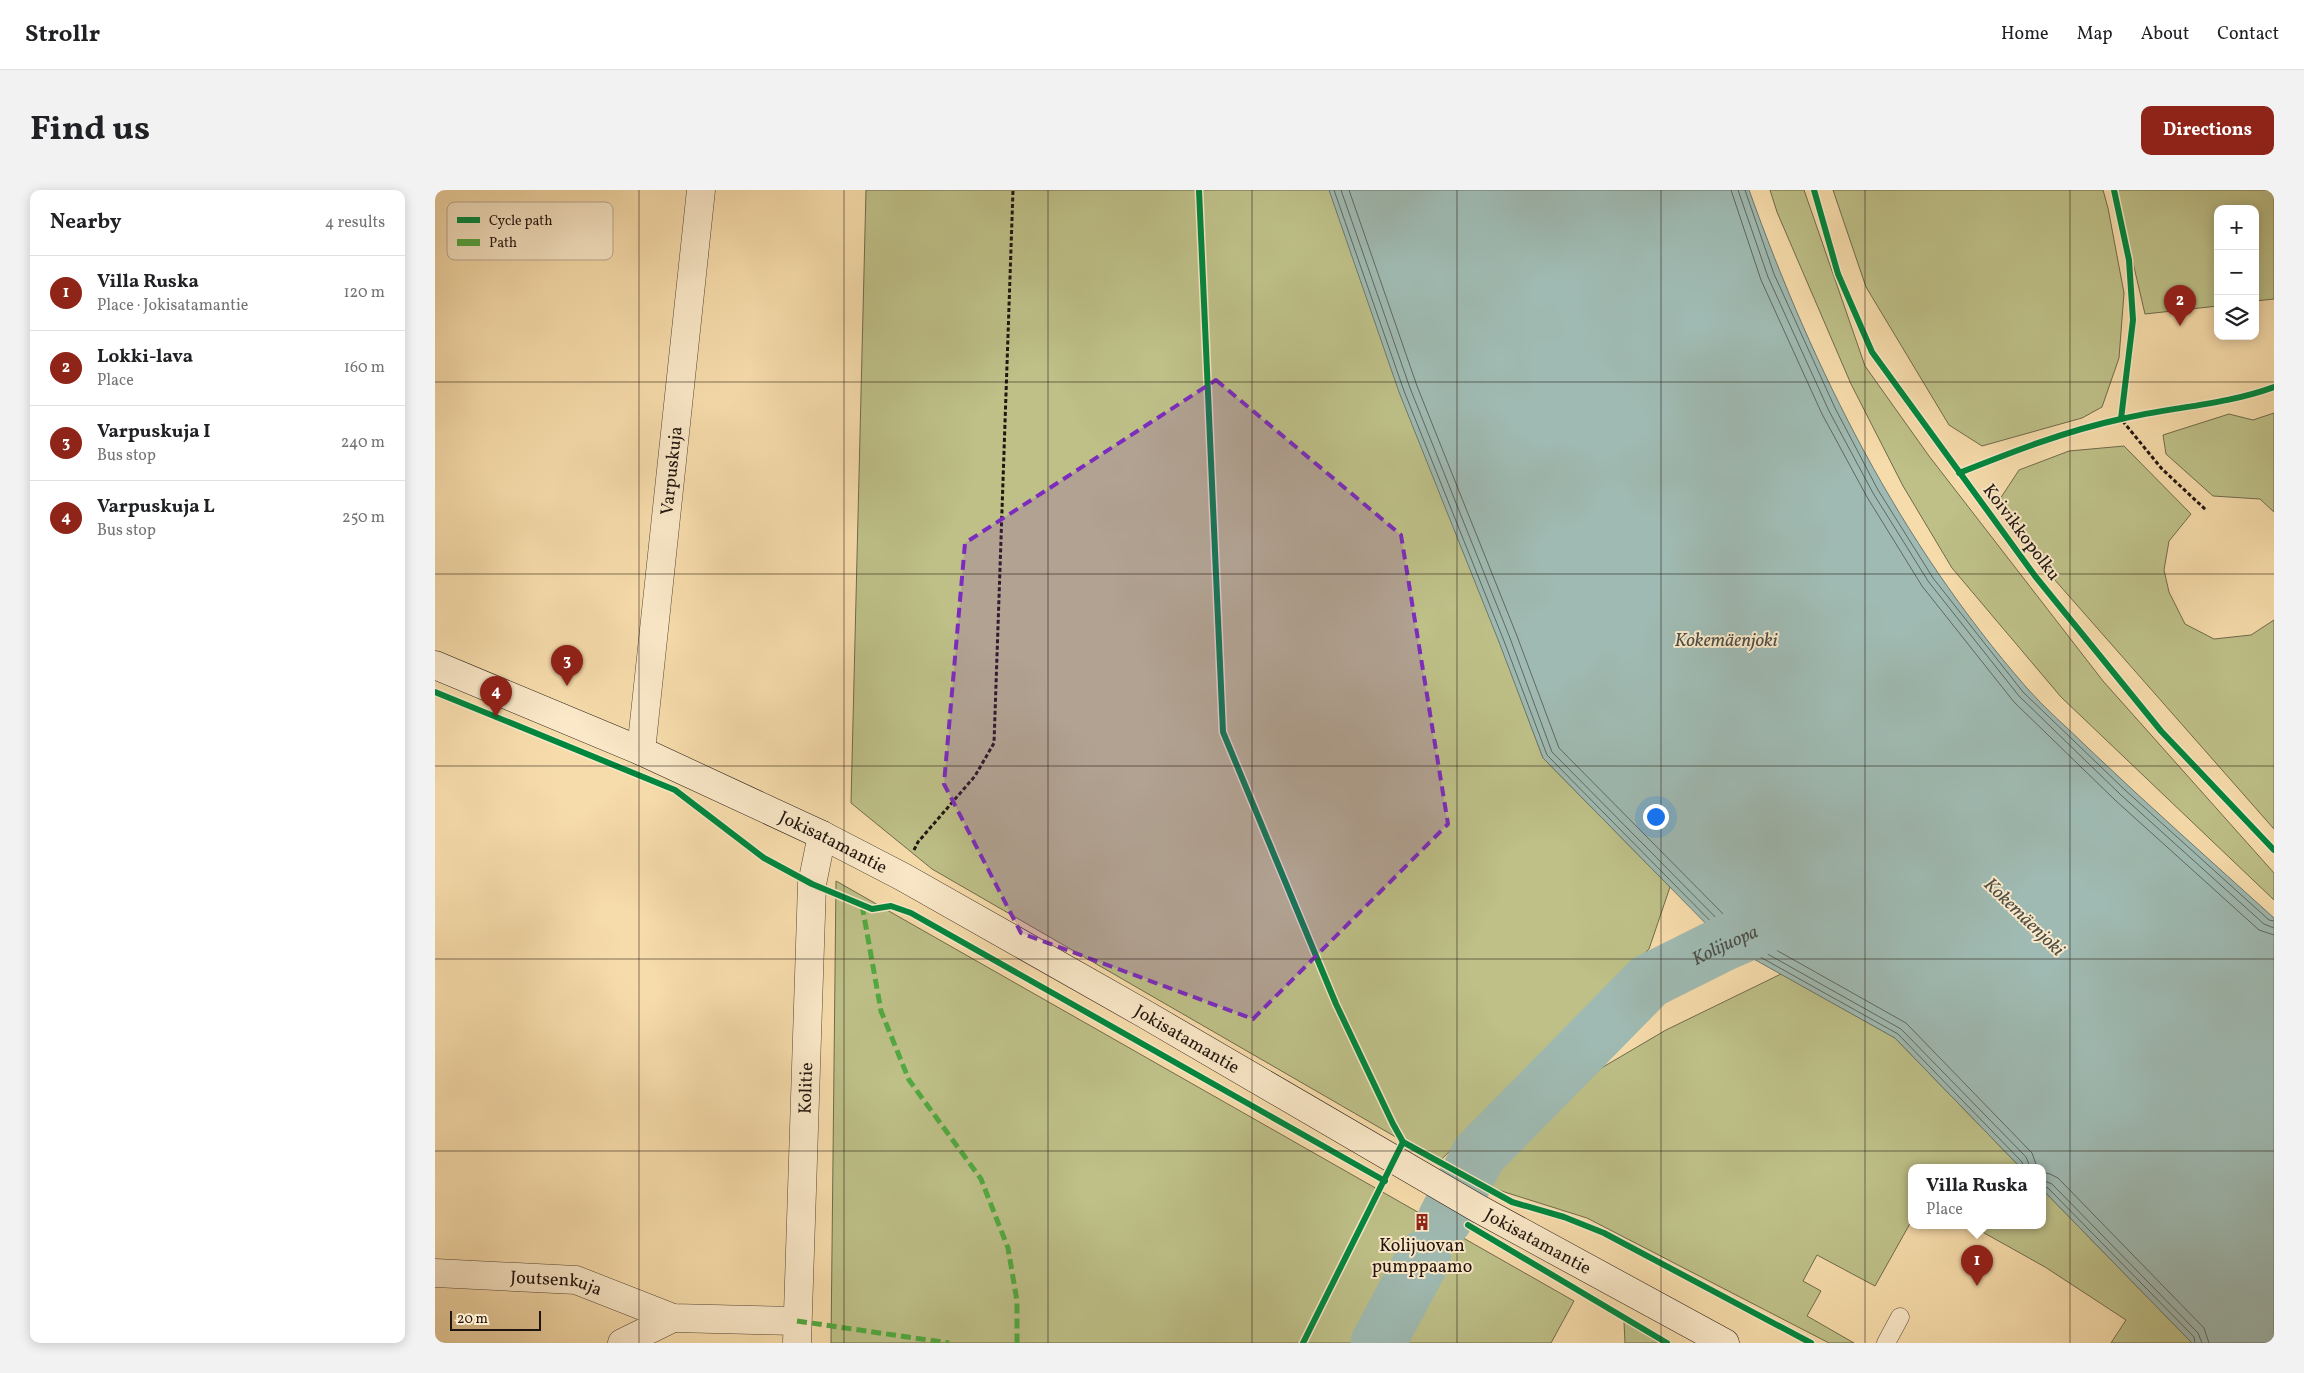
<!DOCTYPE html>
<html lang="en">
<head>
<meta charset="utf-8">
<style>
  :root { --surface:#fff; --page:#f2f2f2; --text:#202124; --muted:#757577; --line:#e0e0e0; --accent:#8f2418 }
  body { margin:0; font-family:Vollkorn,serif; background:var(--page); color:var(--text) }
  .controls { position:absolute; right:15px; top:15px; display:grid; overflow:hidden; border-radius:10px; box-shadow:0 2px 12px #0003 }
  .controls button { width:45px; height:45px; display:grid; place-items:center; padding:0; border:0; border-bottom:1px solid var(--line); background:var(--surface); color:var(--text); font:25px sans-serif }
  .scale { position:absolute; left:15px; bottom:12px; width:91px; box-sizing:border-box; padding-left:5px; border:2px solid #21150f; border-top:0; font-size:14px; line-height:18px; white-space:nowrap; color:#21150f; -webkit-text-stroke:4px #fae8c8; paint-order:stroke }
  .you { position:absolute; left:1220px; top:626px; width:18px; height:18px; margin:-12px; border:4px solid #fff; border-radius:50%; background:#1a73e8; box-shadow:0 0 0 8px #1a73e833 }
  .badge { display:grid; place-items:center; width:32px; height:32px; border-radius:50%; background:var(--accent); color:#fff; font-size:16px; font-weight:700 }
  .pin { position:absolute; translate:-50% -41px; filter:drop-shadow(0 1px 2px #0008) }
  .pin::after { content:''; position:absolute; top:26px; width:18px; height:15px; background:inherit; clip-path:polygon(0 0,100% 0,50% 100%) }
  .popup { position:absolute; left:1473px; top:974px; width:138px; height:65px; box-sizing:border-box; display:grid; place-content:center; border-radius:10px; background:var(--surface); filter:drop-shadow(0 1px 4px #0005); font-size:16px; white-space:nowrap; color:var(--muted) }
  .popup b { font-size:19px; color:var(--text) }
  .popup::after { content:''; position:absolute; left:50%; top:100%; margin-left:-10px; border:10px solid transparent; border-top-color:var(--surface) }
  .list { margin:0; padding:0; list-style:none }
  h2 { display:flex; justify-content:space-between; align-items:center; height:65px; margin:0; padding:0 20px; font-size:21px }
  h2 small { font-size:16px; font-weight:400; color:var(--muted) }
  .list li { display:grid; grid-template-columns:32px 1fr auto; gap:15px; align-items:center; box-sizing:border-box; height:75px; padding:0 20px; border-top:1px solid var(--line) }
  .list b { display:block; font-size:19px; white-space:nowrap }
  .list p { margin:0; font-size:16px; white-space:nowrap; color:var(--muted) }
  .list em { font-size:16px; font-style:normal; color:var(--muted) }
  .icon { flex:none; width:28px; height:28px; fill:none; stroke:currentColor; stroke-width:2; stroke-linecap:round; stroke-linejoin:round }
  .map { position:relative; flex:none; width:1839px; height:1153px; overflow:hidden; border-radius:10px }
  header { display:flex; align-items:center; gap:30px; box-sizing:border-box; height:70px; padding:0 25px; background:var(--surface); border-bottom:1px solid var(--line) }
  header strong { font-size:24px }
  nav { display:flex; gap:28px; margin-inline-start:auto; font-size:18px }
  .intro { display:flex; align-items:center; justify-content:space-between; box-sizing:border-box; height:120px; padding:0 30px }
  h1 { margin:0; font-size:35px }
  .button { padding:12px 22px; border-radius:10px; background:var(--accent); color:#fff; font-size:18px; font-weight:700 }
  main { display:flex; gap:30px; padding:0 30px }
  aside { flex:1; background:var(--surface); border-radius:10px; box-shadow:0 2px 12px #0003 }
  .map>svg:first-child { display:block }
</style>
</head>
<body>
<header>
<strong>Strollr</strong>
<nav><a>Home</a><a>Map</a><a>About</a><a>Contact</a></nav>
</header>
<div class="intro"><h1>Find us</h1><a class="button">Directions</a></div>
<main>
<aside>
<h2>Nearby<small>4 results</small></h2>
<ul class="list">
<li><span class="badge">1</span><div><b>Villa Ruska</b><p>Place · Jokisatamantie</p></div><em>120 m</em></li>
<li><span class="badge">2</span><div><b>Lokki-lava</b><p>Place</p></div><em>160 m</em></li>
<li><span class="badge">3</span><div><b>Varpuskuja I</b><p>Bus stop</p></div><em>240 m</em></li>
<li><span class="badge">4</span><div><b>Varpuskuja L</b><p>Bus stop</p></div><em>250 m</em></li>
</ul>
</aside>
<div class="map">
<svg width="1839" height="1153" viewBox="0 0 1839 1153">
  <rect width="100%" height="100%" fill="#f7dcab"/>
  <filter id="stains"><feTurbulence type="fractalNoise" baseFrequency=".004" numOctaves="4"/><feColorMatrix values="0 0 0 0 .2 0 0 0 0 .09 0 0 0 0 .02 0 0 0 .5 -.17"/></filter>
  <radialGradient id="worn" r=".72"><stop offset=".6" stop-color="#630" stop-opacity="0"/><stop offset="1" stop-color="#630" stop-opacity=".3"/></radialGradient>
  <g fill="#bec088" stroke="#706a4c">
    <polygon points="431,0 897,0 1108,568 1235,697 1214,759 1004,972 497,679 416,613"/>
    <polygon points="1335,0 1369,0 1430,176 1494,266 1668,491 1839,683 1839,710 1626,507 1517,378 1468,296 1416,194 1342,22"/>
    <polygon points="1398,0 1668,0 1673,18 1689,103 1684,168 1667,217 1647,228 1547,256 1514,235 1431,97"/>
    <polygon points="1681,0 1839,0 1839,109 1820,111 1820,19 1783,19 1783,116 1710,124"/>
    <polygon points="1839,223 1839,322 1825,309 1778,306 1731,264 1728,245 1794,224 1818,230"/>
    <polygon points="1689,256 1756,324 1734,351 1729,380 1734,402 1750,434 1779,449 1816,445 1839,430 1839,639 1619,389 1565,309 1584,280 1634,261"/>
    <polygon points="401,691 1139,1111 1116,1153 396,1153"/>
    <polygon points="1346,784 1460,848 1585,977 1477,977 1477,1030 1440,1096 1382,1065 1368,1091 1386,1101 1372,1126 1419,1153 1394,1153 1152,1028 1044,994 1078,952 1168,877 1231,840"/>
    <polygon points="1607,999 1757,1153 1676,1153 1691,1130 1610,1077 1535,1035 1607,1035"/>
    <polygon points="1189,1132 1224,1153 1190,1153"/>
  </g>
  <path fill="#9fbab2" stroke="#6d7871" d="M 894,0 L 1314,0 C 1379,181 1464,351 1591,497 C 1610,519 1633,538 1653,558 C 1714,616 1777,672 1839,728 L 1839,1153 L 1757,1153 L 1607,999 L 1607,977 L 1585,977 L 1460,848 L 1290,753 L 1108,568 L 1064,452 L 964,202 Z"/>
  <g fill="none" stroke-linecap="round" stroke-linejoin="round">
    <g stroke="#606860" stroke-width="1">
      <polyline points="899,0 969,201 1069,451 1112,565 1293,749 1463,844 1587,972 1589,977"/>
      <polyline points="906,0 975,198 1075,448 1117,562 1297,744 1466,839 1591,967 1595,977"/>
      <polyline points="914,0 982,196 1082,446 1124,558 1302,738 1471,833 1597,963 1602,977"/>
      <polyline points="1296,0 1326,90 1387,224 1432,307 1487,396 1579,512 1680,610 1824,740 1839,745"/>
      <polyline points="1303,0 1333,87 1394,221 1438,303 1493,391 1584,506 1686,605 1829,734 1839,738"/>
      <polyline points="1310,0 1339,84 1400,218 1443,300 1498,388 1588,502 1690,600 1834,730 1839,731"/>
      <polyline points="1607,982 1615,984 1623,988 1769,1138 1774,1153"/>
      <polyline points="1607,990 1617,994 1763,1143 1767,1153"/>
      <polyline points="1607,996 1613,998 1759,1147 1760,1153"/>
    </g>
    <g stroke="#9fbab2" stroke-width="55">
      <path id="s1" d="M 1010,1029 L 1044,964 L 1214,791 L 1290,753 L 1360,723"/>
      <polyline points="943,1153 989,1067"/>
    </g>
    <g stroke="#564736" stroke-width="19">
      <polyline id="lane" points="1451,1153 1465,1127"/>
    </g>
    <g stroke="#564736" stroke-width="29">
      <g id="street">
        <path id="s2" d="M 206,561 L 266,0"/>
        <path id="s3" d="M 0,1083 L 141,1090 L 238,1128 L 362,1131"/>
        <polyline points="187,1153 238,1128"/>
        <path id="s4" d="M 362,1153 L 377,694 L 387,645"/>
      </g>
    </g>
    <g stroke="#21150f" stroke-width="29">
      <g id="secondary">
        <path id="s5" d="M 0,475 L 206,561 L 387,645 L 468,687 L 708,823 L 1044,1019 L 1290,1153"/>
      </g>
    </g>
    <g stroke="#21150f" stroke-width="3" stroke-dasharray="4 2.5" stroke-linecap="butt">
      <polyline points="1379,0 1403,84 1437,162 1600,386 1726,541 1839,660"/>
      <polyline points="1679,0 1694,70 1698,130 1686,229 1727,279 1771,320"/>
      <path d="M 1524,283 C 1577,262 1630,241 1686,229 C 1737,217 1790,215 1839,197"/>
      <polyline points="479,660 483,652 540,586 559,553 578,0"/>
    </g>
    <use href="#lane" stroke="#fae8c8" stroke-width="18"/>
    <use href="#street" stroke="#fae8c8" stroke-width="28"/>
    <use href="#secondary" stroke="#fae8c8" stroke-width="28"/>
    <g stroke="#52a941" stroke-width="5" stroke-dasharray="10 5" stroke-linecap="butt">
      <polyline points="427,715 446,821 474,890 546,989 573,1058 582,1111 582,1153"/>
      <polyline points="362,1131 514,1153"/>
    </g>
    <g stroke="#fae8c8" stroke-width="9">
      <g id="cycleway">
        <polyline points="764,0 788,542 901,814 958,934 968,952 1077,1012 1129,1027 1169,1043 1376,1153"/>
        <polyline points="1379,0 1403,84 1437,162 1600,386 1726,541 1839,660"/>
        <polyline points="1679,0 1694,70 1698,130 1686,229"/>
        <path d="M 1524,283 C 1577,262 1630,241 1686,229 C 1737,217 1790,215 1839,197"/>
        <polyline points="0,502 240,600 329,668 377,694 437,719 456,716 476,723 950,991"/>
        <polyline points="1033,1035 1232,1153"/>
        <polyline points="868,1153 968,952"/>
      </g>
    </g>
    <use href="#cycleway" stroke="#00873e" stroke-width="6"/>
  </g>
  <path fill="#7b2cbf" fill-opacity="0.2" stroke="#7b2cbf" stroke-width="4" stroke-dasharray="10 6" stroke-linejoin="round" d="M 781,190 L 966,345 L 1013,634 L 818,829 L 586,743 L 509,594 L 530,353 Z"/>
  <path fill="none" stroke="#21150f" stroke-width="1" stroke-opacity="0.55" d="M 204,0 L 204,1153M 409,0 L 409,1153M 613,0 L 613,1153M 817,0 L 817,1153M 1022,0 L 1022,1153M 1226,0 L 1226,1153M 1430,0 L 1430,1153M 1635,0 L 1635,1153M 0,192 L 1839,192M 0,384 L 1839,384M 0,576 L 1839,576M 0,769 L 1839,769M 0,961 L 1839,961"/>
  <defs>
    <g id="building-bare" transform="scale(1.35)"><path d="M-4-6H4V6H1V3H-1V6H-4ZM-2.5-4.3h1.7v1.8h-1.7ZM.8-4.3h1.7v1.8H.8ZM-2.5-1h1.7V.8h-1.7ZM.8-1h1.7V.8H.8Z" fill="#8f2418" stroke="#fae8c8" stroke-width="2.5" paint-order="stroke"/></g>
  </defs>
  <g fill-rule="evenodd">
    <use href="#building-bare" x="987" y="1032"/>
  </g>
  <g text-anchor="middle" stroke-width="4" stroke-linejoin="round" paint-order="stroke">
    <g font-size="18" fill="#21150f" stroke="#fae8c8">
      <text dy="6" stroke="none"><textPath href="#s2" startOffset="282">Varpuskuja</textPath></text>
      <text transform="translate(1587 342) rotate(53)" y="6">Koivikkopolku</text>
      <text dy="6" stroke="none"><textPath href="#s5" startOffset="436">Jokisatamantie</textPath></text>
      <text dy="6" stroke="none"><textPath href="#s5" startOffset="841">Jokisatamantie</textPath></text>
      <text dy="6" stroke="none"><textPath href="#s4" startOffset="255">Kolitie</textPath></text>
      <text dy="6" stroke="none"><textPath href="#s5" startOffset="1246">Jokisatamantie</textPath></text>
      <text dy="6" stroke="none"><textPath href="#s3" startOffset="122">Joutsenkuja</textPath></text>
    </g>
    <g font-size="18" fill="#21150f" stroke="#fae8c8">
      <text x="987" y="1061">Kolijuovan<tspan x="987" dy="21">pumppaamo</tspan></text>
    </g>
    <g font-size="19" font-style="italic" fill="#4d4f48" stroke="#fae8c8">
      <text x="1291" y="456">Kokemäenjoki</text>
      <text transform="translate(1590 726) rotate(44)" y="7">Kokemäenjoki</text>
      <text dy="7" stroke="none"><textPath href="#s1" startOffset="400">Kolijuopa</textPath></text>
    </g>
  </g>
  <rect x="12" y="12" width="166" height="58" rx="8" fill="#fae8c8" stroke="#b9a990" stroke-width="1"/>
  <rect x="22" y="27" width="23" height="6" fill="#00873e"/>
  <rect x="22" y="49" width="23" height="7" fill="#52a941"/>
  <g font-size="14" fill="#21150f">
    <text x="54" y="35">Cycle path</text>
    <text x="54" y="57">Path</text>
  </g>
  <rect width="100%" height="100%" filter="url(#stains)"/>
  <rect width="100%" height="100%" fill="url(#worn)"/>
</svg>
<div class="controls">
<button>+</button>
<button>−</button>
<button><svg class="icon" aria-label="layers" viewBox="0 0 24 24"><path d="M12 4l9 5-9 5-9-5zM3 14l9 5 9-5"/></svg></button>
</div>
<div class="scale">20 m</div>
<div class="you"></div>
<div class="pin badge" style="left:1542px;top:1096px">1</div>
<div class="popup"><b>Villa Ruska</b>Place</div>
<div class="pin badge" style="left:1745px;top:136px">2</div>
<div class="pin badge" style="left:132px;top:496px">3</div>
<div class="pin badge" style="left:61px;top:527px">4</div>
</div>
</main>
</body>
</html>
